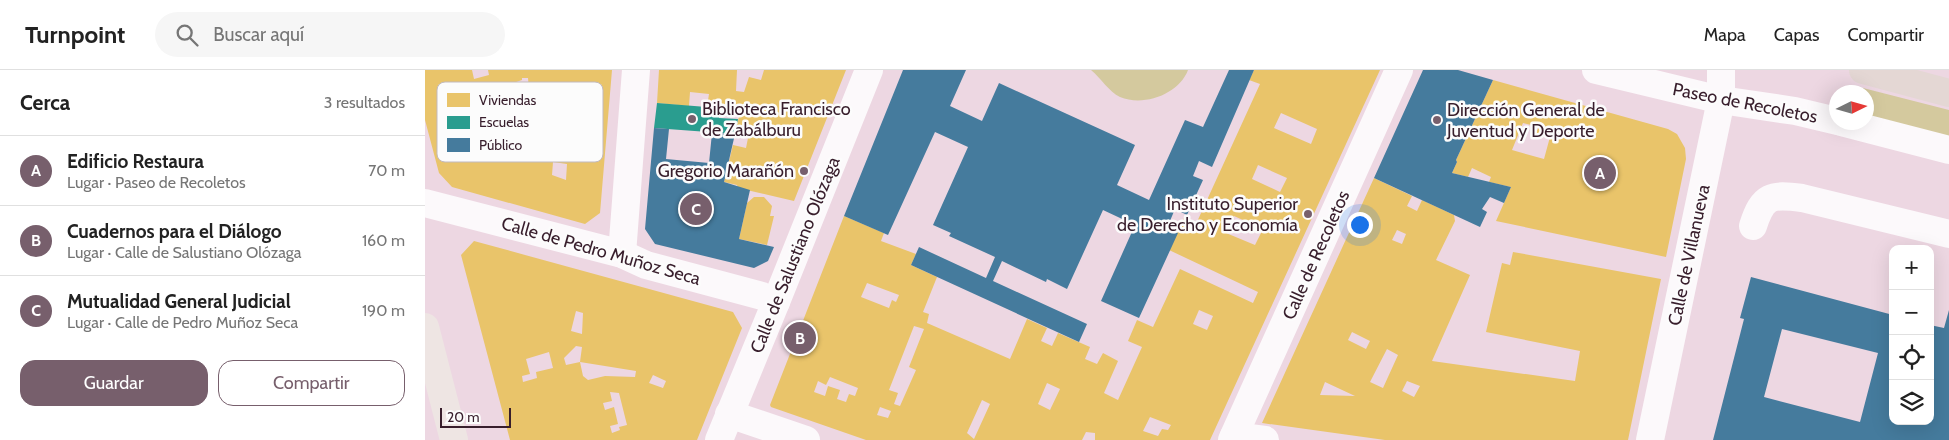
<!DOCTYPE html>
<html lang="es">
<head>
<meta charset="utf-8">
<style>
  :root { --surface:#fff; --page:#f6f6f6; --text:#222; --muted:#767676; --line:#e0e0e0; --accent:#775f6c }
  body { margin:0; font-family:Cabin,sans-serif; background:var(--page); color:var(--text) }
  .controls { position:absolute; right:15px; bottom:15px; display:grid; overflow:hidden; border-radius:10px; box-shadow:0 5px 20px #0002 }
  .controls button { width:45px; height:45px; display:grid; place-items:center; padding:0; border:0; border-bottom:1px solid var(--line); background:var(--surface); color:var(--text); font:25px sans-serif }
  .compass { position:absolute; left:1404px; top:15px; width:45px; height:45px; border-radius:50%; background:var(--surface); box-shadow:0 5px 20px #0002; rotate:85deg }
  .scale { position:absolute; left:15px; bottom:12px; width:71px; box-sizing:border-box; padding-left:5px; border:2px solid #381e2c; border-top:0; font-size:14px; line-height:18px; white-space:nowrap; color:#381e2c; -webkit-text-stroke:4px #fcfcfc; paint-order:stroke }
  .you { position:absolute; left:934px; top:154px; width:18px; height:18px; margin:-12px; border:4px solid #fff; border-radius:50%; background:#1a73e8; box-shadow:0 0 0 8px #1a73e833 }
  .badge { display:grid; place-items:center; width:32px; height:32px; border-radius:50%; background:var(--accent); color:#fff; font-size:16px; font-weight:700 }
  .pin { position:absolute; translate:-50% -50%; border:2px solid #fff; box-shadow:0 1px 5px #0006 }
  .list { margin:0; padding:0; list-style:none }
  h2 { display:flex; justify-content:space-between; align-items:center; height:65px; margin:0; padding:0 20px; font-size:21px }
  h2 small { font-size:16px; font-weight:400; color:var(--muted) }
  .list li { display:grid; grid-template-columns:32px 1fr auto; gap:15px; align-items:center; box-sizing:border-box; height:70px; padding:0 20px; border-top:1px solid var(--line) }
  .list b { display:block; font-size:19px; white-space:nowrap }
  .list p { margin:0; font-size:16px; white-space:nowrap; color:var(--muted) }
  .list em { font-size:16px; font-style:normal; color:var(--muted) }
  .actions { display:flex; gap:10px; padding:15px 20px }
  .actions a { flex:1; padding:11px 0; border:1px solid var(--accent); border-radius:15px; text-align:center; font-size:18px; color:var(--accent) }
  .actions .main { background:var(--accent); color:#fff }
  .icon { flex:none; width:28px; height:28px; fill:none; stroke:currentColor; stroke-width:2; stroke-linecap:round; stroke-linejoin:round }
  .map { position:relative; flex:none; width:1524px; height:370px; overflow:hidden }
  header { display:flex; align-items:center; gap:30px; box-sizing:border-box; height:70px; padding:0 25px; background:var(--surface); border-bottom:1px solid var(--line) }
  header strong { font-size:24px }
  nav { display:flex; gap:28px; margin-inline-start:auto; font-size:18px }
  .search { width:350px; height:45px; background:var(--page); display:flex; align-items:center; gap:12px; box-sizing:border-box; padding:0 18px; border-radius:28px; color:var(--muted); font-size:19px }
  main { display:flex }
  aside { flex:1; background:var(--surface) }
  .map>svg:first-child { display:block }
</style>
</head>
<body>
<header>
<strong>Turnpoint</strong>
<div class="search"><svg class="icon" aria-label="search" viewBox="0 0 24 24"><circle cx="10" cy="10" r="6"/><path d="M15 15l6 6"/></svg>Buscar aquí</div>
<nav><a>Mapa</a><a>Capas</a><a>Compartir</a></nav>
</header>
<main>
<aside>
<h2>Cerca<small>3 resultados</small></h2>
<ul class="list">
<li><span class="badge">A</span><div><b>Edificio Restaura</b><p>Lugar · Paseo de Recoletos</p></div><em>70 m</em></li>
<li><span class="badge">B</span><div><b>Cuadernos para el Diálogo</b><p>Lugar · Calle de Salustiano Olózaga</p></div><em>160 m</em></li>
<li><span class="badge">C</span><div><b>Mutualidad General Judicial</b><p>Lugar · Calle de Pedro Muñoz Seca</p></div><em>190 m</em></li>
</ul>
<div class="actions"><a class="main">Guardar</a><a>Compartir</a></div>
</aside>
<div class="map">
<svg width="1524" height="370" viewBox="0 0 1524 370">
  <rect width="100%" height="100%" fill="#edd7e2"/>
  <g fill="#d4c99e">
    <path d="M 666,0 L 763,0 C 754,24 719,37 695,27 C 684,22 676,8 666,0 Z"/>
    <polygon points="1438,18 1524,40 1524,69 1442,48 1442,22 1437,22"/>
  </g>
  <g fill="#e9c46a" fill-rule="evenodd">
    <path d="M 0,0 L 47,0 L 49,9 L 64,5 L 63,0 L 187,0 L 175,143 L 160,154 L 27,117 L 14,103 L 0,50 ZM 97,8 L 103,8 L 104,19 L 97,17 L 98,41 L 90,43 L 82,15 L 97,10 ZM 113,61 L 111,86 L 100,84 L 99,62 ZM 128,92 L 142,94 L 141,110 L 127,105 Z"/>
    <polygon points="234,0 312,0 311,21 319,22 324,7 336,10 339,0 421,0 369,131 313,118 312,115 299,112 308,75 321,78 323,68 310,64 315,42 323,44 325,38 317,35 316,40 282,37 284,24 265,22 264,36 232,33"/>
    <path d="M 829,0 L 955,0 L 785,370 L 670,370 L 670,363 L 661,362 L 657,370 L 441,370 L 346,337 L 345,335 L 419,146 L 459,163 L 456,171 L 491,184 L 486,195 L 512,207 L 498,242 L 504,244 L 502,253 L 585,289 L 602,249 L 622,258 L 616,271 L 627,276 L 633,263 L 665,277 L 660,289 L 672,294 L 678,283 L 693,291 L 679,323 L 693,330 L 717,277 L 703,271 L 712,250 L 728,257 L 755,199 L 828,233 L 833,222 L 744,180 L 759,148 L 771,154 L 835,14 L 824,10 ZM 856,43 L 892,59 L 886,74 L 849,58 ZM 833,95 L 862,108 L 855,122 L 827,109 ZM 809,146 L 838,159 L 830,175 L 801,163 ZM 442,213 L 474,225 L 471,232 L 467,230 L 464,238 L 436,227 ZM 774,240 L 788,246 L 782,260 L 768,254 ZM 489,256 L 499,259 L 484,297 L 491,300 L 475,336 L 469,334 L 473,323 L 464,320 ZM 405,307 L 433,318 L 430,326 L 424,324 L 421,332 L 412,329 L 415,320 L 403,316 L 400,326 L 389,322 L 393,311 L 401,315 ZM 622,313 L 635,319 L 625,340 L 613,334 ZM 557,330 L 565,334 L 549,369 L 542,363 ZM 455,337 L 466,341 L 463,348 L 452,345 ZM 725,347 L 746,355 L 743,360 L 737,359 L 733,366 L 718,361 Z"/>
    <path d="M 1068,10 L 1243,59 L 1252,64 L 1260,78 L 1261,89 L 1241,187 L 1071,151 L 1086,117 L 1064,112 L 1066,107 L 1047,98 L 1043,107 L 1027,103 L 1032,92 L 1031,90 ZM 1098,53 L 1114,57 L 1110,64 L 1125,67 L 1119,89 L 1087,80 Z"/>
    <path d="M 949,108 L 987,126 L 982,136 L 992,141 L 997,130 L 1029,145 L 1030,151 L 1011,190 L 1045,205 L 1007,291 L 1150,311 L 1155,281 L 1061,262 L 1077,193 L 1085,195 L 1088,182 L 1236,209 L 1203,370 L 960,370 L 837,353 ZM 972,160 L 981,164 L 977,174 L 967,170 ZM 927,262 L 945,271 L 941,279 L 923,270 ZM 962,279 L 973,285 L 958,318 L 945,312 ZM 982,311 L 995,316 L 989,327 L 977,321 ZM 900,312 L 930,326 L 895,325 Z"/>
    <polygon points="329,127 339,127 347,136 345,146 349,146 342,175 314,169 322,133"/>
    <path d="M 49,171 L 308,242 L 317,258 L 272,370 L 85,370 L 36,185 ZM 151,241 L 158,243 L 157,264 L 146,261 ZM 151,276 L 157,277 L 155,292 L 141,295 L 139,288 ZM 124,282 L 128,298 L 111,302 L 112,308 L 98,312 L 97,306 L 105,304 L 101,289 ZM 155,292 L 211,301 L 210,307 L 180,306 L 163,310 L 158,306 ZM 228,305 L 241,311 L 238,318 L 224,313 ZM 185,322 L 194,323 L 202,355 L 194,357 L 195,360 L 187,363 L 185,356 L 193,354 L 189,337 L 180,340 L 178,333 L 187,331 Z"/>
  </g>
  <polygon fill="#2a9d8f" points="232,33 294,38 294,48 313,49 310,64 229,58"/>
  <g fill="#457b9d" fill-rule="evenodd">
    <polygon points="478,0 541,0 525,36 557,51 574,13 710,75 692,115 724,130 760,50 778,57 804,0 829,0 787,97 774,91 768,106 778,110 762,145 750,139 742,158 753,163 714,248 676,231 710,155 678,140 642,219 622,209 621,212 577,191 568,211 662,254 654,272 486,195 494,177 561,208 570,187 524,166 526,163 508,155 543,77 510,62 463,165 419,146"/>
    <polygon points="998,0 1033,0 1068,10 1031,90 1032,92 1027,103 1086,117 1079,133 1065,127 1057,139 1062,142 1055,157 949,108"/>
    <polygon points="229,58 244,59 241,89 284,93 287,63 310,64 299,112 325,120 314,169 349,177 343,191 329,198 230,174 220,159"/>
    <path d="M 1326,207 L 1468,245 L 1468,351 L 1505,351 L 1505,255 L 1519,258 L 1524,240 L 1524,370 L 1288,370 L 1319,249 L 1315,248 ZM 1357,259 L 1453,283 L 1435,352 L 1339,327 Z"/>
  </g>
  <g fill="none" stroke-linecap="round" stroke-linejoin="round">
    <g stroke="#fcf9fb" stroke-width="28">
      <polyline points="1171,0 1296,30 1370,41 1412,51"/>
      <polyline points="1416,52 1524,80"/>
      <polyline points="0,133 197,184 221,195 337,226 351,232"/>
      <path d="M 1328,156 C 1338,125 1346,124 1377,128 L 1524,164"/>
      <polyline points="197,184 211,0"/>
      <polyline points="304,344 381,370"/>
      <polyline points="809,366 840,370"/>
      <polyline points="294,370 351,232 444,0"/>
      <polyline points="807,370 974,0"/>
      <polyline points="1225,370 1296,30 1296,0"/>
    </g>
    <polyline stroke="#eee5e3" stroke-width="28" points="0,257 29,370"/>
    <polyline stroke="#e4d7d4" stroke-width="28" points="1438,0 1524,23"/>
  </g>
  <g fill="#775f6c" stroke="#fcfcfc" stroke-width="2">
    <circle cx="267" cy="49" r="5"/>
    <circle cx="1012" cy="50" r="5"/>
    <circle cx="379" cy="101" r="5"/>
    <circle cx="883" cy="144" r="5"/>
  </g>
  <g text-anchor="middle" stroke-width="5" stroke-linejoin="round" paint-order="stroke">
    <g font-size="18" fill="#381e2c" stroke="#fcfcfc">
      <text transform="translate(1320 33) rotate(11)" y="6">Paseo de Recoletos</text>
      <text transform="translate(176 181) rotate(16)" y="6">Calle de Pedro Muñoz Seca</text>
      <text transform="translate(370 185) rotate(-68)" y="6">Calle de Salustiano Olózaga</text>
      <text transform="translate(891 185) rotate(-66)" y="6">Calle de Recoletos</text>
      <text transform="translate(1264 185) rotate(-78)" y="6">Calle de Villanueva</text>
    </g>
    <g font-size="18" fill="#381e2c" stroke="#fcfcfc" text-anchor="start">
      <text x="277" y="45">Biblioteca Francisco<tspan x="277" dy="21">de Zabálburu</tspan></text>
      <text x="1022" y="46">Dirección General de<tspan x="1022" dy="21">Juventud y Deporte</tspan></text>
      <text x="369" y="107" text-anchor="end">Gregorio Marañón</text>
      <text x="873" y="140" text-anchor="end">Instituto Superior<tspan x="873" dy="21">de Derecho y Economía</tspan></text>
    </g>
  </g>
  <rect x="12" y="12" width="166" height="80" rx="8" fill="#fcfcfc" stroke="#c1b9be" stroke-width="1"/>
  <rect x="22" y="23" width="23" height="14" fill="#e9c46a"/>
  <rect x="22" y="46" width="23" height="13" fill="#2a9d8f"/>
  <rect x="22" y="68" width="23" height="14" fill="#457b9d"/>
  <g font-size="14" fill="#381e2c">
    <text x="54" y="35">Viviendas</text>
    <text x="54" y="57">Escuelas</text>
    <text x="54" y="80">Público</text>
  </g>
</svg>
<div class="controls">
<button>+</button>
<button>−</button>
<button><svg class="icon" aria-label="locate" viewBox="0 0 24 24"><circle cx="12" cy="12" r="6"/><path d="M12 2v4M12 18v4M2 12h4M18 12h4"/></svg></button>
<button><svg class="icon" aria-label="layers" viewBox="0 0 24 24"><path d="M12 4l9 5-9 5-9-5zM3 14l9 5 9-5"/></svg></button>
</div>
<svg class="compass" viewBox="-18 -18 36 36"><path d="M0-13l5 13h-10z" fill="#e53935"/><path d="M0 13l5-13h-10z" fill="#767676"/></svg>
<div class="scale">20 m</div>
<div class="you"></div>
<div class="pin badge" style="left:1175px;top:103px">A</div>
<div class="pin badge" style="left:375px;top:268px">B</div>
<div class="pin badge" style="left:271px;top:139px">C</div>
</div>
</main>
</body>
</html>
